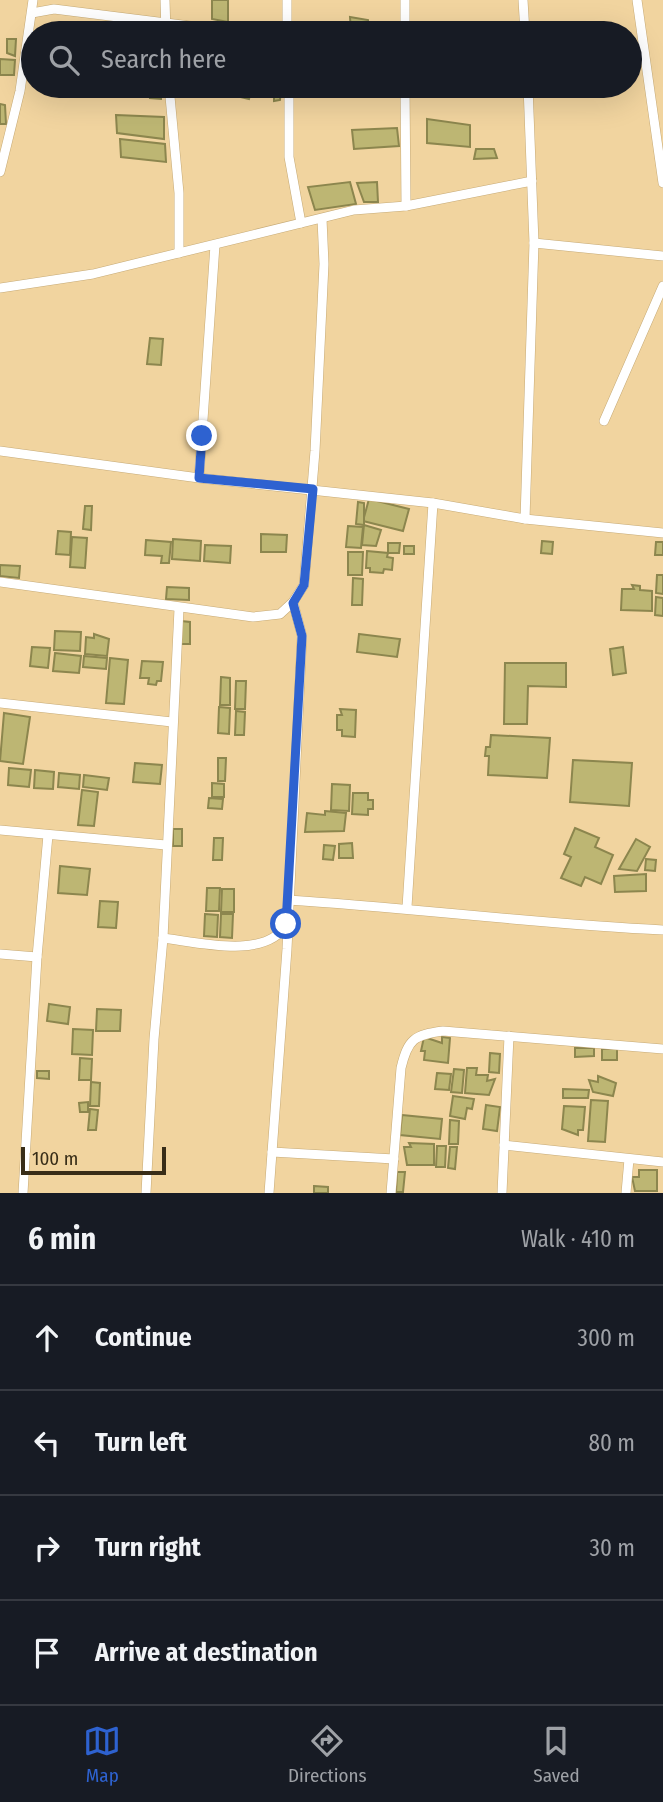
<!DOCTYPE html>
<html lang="en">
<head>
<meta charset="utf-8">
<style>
  :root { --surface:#171b24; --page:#242831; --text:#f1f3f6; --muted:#9ea1a6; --line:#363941; --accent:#2e62d0 }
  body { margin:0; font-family:"Fira Sans Condensed",sans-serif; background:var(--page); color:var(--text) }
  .scale { position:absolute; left:21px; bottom:18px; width:145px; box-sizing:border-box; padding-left:7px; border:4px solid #382d18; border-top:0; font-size:19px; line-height:24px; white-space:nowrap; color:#382d18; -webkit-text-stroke:5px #f1d49f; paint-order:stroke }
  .stop { position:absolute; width:21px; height:21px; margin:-16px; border:5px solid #2e62d0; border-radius:50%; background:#fff }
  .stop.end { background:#2e62d0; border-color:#fff; box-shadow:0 2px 7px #0008 }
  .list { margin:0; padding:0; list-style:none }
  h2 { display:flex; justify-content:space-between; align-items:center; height:91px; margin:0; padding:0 28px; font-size:30px }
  h2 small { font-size:23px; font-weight:400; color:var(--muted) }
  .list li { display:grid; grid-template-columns:46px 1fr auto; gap:21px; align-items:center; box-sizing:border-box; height:105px; padding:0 28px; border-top:2px solid var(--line) }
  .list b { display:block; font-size:26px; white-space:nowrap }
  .list em { font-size:23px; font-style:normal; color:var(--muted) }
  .icon { flex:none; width:38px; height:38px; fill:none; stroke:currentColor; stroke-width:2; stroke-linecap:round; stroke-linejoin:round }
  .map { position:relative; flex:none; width:663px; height:1193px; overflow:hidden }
  .search { position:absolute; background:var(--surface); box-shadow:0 7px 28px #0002; left:21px; right:21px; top:21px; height:77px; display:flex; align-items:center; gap:18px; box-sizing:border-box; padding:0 24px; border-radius:38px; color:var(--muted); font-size:26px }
  .sheet { height:511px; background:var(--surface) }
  nav { display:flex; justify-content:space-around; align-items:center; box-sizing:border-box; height:98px; border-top:2px solid var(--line); background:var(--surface); font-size:19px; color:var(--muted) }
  nav a { display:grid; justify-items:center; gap:4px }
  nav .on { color:var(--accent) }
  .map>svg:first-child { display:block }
</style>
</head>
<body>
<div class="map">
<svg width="663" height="1193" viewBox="0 0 663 1193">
  <rect width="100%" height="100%" fill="#f1d49f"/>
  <g fill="#bdb673" stroke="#8c864e" stroke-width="2">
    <polygon points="212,0 228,0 228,22 212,19"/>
    <polygon points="350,17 368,20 368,33 351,32"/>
    <polygon points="7,39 16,39 15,56 7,53"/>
    <polygon points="0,59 15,60 14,75 0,75"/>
    <polygon points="214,86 226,86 225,93 213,94"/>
    <polygon points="236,86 252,86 249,99 236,96"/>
    <polygon points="274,86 281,87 280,100 274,101"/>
    <polygon points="151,89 161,91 161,99 150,98"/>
    <polygon points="0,104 5,105 6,124 0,124"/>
    <polygon points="116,115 164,117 164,139 117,133"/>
    <polygon points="427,119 470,125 470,147 427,143"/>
    <polygon points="397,128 399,146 354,149 352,130"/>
    <polygon points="120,139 165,144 166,162 121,157"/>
    <polygon points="476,149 494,149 497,158 474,159"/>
    <polygon points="350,182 356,204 315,210 308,187"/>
    <polygon points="377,182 378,202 364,202 357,183"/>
    <polygon points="150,338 163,339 161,365 147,364"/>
    <polygon points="369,499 409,509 403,531 363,521"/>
    <polygon points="358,502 364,503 364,525 356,524"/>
    <polygon points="85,506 92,506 91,530 83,529"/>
    <polygon points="364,525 381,530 376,546 362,545"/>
    <polygon points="348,526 363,527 361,548 346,547"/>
    <polygon points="58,531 71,532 70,555 56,554"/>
    <polygon points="261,534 287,535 286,552 261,552"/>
    <polygon points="72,537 87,538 85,568 70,567"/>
    <polygon points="173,539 201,541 200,561 172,559"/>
    <polygon points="146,540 171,542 169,563 161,563 162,556 145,555"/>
    <polygon points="542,541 553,542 552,554 541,553"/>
    <polygon points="656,542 663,542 663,555 655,555"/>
    <polygon points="388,543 400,543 399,553 388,553"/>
    <polygon points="205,545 231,546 230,563 204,561"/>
    <rect x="404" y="546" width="10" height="8"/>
    <polygon points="367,551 388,553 387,557 393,558 392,570 384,569 383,573 370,572 370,568 366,568"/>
    <polygon points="348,552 363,552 362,575 348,575"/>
    <polygon points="0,565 20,566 19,578 0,576"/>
    <polygon points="657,575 663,575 663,594 656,593"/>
    <polygon points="353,578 363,579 362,605 352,605"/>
    <polygon points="632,585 640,586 640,590 652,591 652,611 621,610 622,589 634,589"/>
    <polygon points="167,587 189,588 189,600 166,599"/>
    <polygon points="656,597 663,598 663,616 655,615"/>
    <polygon points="181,621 190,622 190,644 181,644"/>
    <polygon points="55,631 81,632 80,651 54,650"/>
    <polygon points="94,634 109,639 107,656 85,654 86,637 94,638"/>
    <polygon points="359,634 400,639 397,657 357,652"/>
    <polygon points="32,647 50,648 48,668 30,666"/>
    <polygon points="623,647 626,673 613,675 610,649"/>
    <polygon points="55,653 81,656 79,673 53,671"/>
    <polygon points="84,656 107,658 106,669 83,667"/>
    <polygon points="110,658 128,660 124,704 106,703"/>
    <polygon points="142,661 163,662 161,681 157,681 156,685 148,684 149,678 140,678"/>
    <polygon points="505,663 566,663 566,687 528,686 527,724 504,724"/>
    <polygon points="221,677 230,678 230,705 220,705"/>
    <polygon points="236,681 246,681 245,709 235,709"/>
    <polygon points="219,707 230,708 229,734 218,733"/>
    <polygon points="340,709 356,710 355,737 342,736 342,730 337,730 337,715 342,715"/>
    <polygon points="236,711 245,712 244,735 235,735"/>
    <polygon points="4,713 30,717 23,764 0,761"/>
    <polygon points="491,735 550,738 547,778 488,775 489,756 485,756 486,747 490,747"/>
    <polygon points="218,758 226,758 225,781 218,781"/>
    <polygon points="573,760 632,763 629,806 570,802"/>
    <polygon points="135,763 162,765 160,784 133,782"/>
    <polygon points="9,768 31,770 29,787 8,785"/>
    <polygon points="35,770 54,772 53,789 34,788"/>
    <polygon points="59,773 80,775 79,789 58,787"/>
    <polygon points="84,775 109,778 107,790 83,787"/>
    <polygon points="212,783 224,784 224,797 212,797"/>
    <polygon points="332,784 350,785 349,811 331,810"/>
    <polygon points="82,790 98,792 94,826 78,825"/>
    <polygon points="353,793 368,793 368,800 373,800 373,809 368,809 368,815 352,814"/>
    <polygon points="209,798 223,799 222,809 208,808"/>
    <polygon points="325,811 346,813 344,831 305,832 307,813 325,815"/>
    <polygon points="575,828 599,838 595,847 613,855 601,884 585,877 581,886 561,878 571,857 564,854"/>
    <rect x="173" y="829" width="9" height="17"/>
    <polygon points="214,838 223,838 222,860 213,860"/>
    <polygon points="636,839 650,847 637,871 619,869"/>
    <polygon points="352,843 353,858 339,858 339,844"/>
    <polygon points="324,845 335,846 333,860 323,859"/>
    <polygon points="646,859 656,860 655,871 645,870"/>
    <polygon points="60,866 90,869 87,895 58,893"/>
    <polygon points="646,874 646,891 615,892 614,876"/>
    <polygon points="207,888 220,888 219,911 206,911"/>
    <polygon points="222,889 234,889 234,912 221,912"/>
    <polygon points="100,901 118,902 116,928 98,927"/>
    <polygon points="205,914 218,915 217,937 204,936"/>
    <polygon points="221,914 233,914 232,938 220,937"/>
    <polygon points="49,1004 70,1007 68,1024 47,1021"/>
    <polygon points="97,1009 121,1010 120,1031 96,1031"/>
    <polygon points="73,1029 93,1030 92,1055 72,1054"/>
    <polygon points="424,1037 442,1043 442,1037 450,1038 448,1063 424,1060 425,1051 421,1051"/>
    <polygon points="575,1048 594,1048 594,1056 575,1057"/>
    <rect x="602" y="1049" width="15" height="11"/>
    <polygon points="490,1053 500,1054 499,1073 489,1072"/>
    <polygon points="80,1058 92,1059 91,1080 79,1080"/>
    <polygon points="467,1068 477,1068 476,1075 488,1075 487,1081 495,1079 489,1095 465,1093"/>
    <polygon points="454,1069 464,1070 462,1093 451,1092"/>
    <polygon points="37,1071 49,1071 49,1079 37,1078"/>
    <polygon points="437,1073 451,1074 449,1090 435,1089"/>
    <polygon points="598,1076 616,1083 613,1096 593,1092 589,1080 598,1082"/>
    <polygon points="91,1082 100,1083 99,1106 90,1106"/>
    <polygon points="563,1089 589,1090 588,1098 563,1098"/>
    <polygon points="453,1096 474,1099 472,1109 467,1108 465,1119 450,1116"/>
    <polygon points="591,1100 608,1101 605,1142 588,1141"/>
    <polygon points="88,1102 88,1112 80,1112 79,1103"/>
    <polygon points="486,1105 500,1107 497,1131 483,1129"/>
    <polygon points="564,1106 585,1107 583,1130 578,1130 578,1135 562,1129"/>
    <polygon points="90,1109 98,1110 96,1130 88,1130"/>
    <polygon points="402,1115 442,1119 440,1139 400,1135"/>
    <polygon points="450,1120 459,1121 458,1144 449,1144"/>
    <polygon points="409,1143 434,1144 434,1165 407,1165 404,1147 411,1147"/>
    <polygon points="437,1146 446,1146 445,1167 436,1167"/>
    <polygon points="450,1147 457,1147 455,1169 448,1168"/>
    <polygon points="639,1170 657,1170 657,1191 635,1191 632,1177 639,1177"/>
    <polygon points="397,1172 405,1172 403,1192 396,1192"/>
    <polygon points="314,1186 328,1187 328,1193 314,1193"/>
  </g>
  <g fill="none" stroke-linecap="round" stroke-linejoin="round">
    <g stroke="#c6aa76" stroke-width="10">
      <g id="street">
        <polyline points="165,0 166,33"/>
        <polyline points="287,0 287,33"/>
        <polyline points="405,0 405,33"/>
        <polyline points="523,0 525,33"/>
        <polyline points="637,0 663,183"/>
        <polyline points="32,13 54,9 246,33"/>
        <polyline points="169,86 179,193 179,253"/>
        <polyline points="289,86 289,157 301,223"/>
        <polyline points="405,86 406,206"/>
        <polyline points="0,172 20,91 33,0"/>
        <polyline points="534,243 663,256"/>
        <polyline points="0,288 93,274 354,210 406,206 532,181"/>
        <polyline points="604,421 663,286"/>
        <polyline points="0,451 199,478 433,503 525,519 663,533"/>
        <polyline points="199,478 215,245"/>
        <polyline points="525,519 534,243 528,86"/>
        <polyline points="0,582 253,617 280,614 293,602 304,585 315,451 324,264 322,219"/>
        <polyline points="0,703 172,722"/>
        <polyline points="0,830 166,845"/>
        <path d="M 288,900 C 413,908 538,924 663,930"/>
        <polyline points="407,907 433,503"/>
        <path d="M 163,938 C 197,942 265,960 286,925"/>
        <polyline points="0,954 37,957"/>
        <polyline points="504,1145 663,1162"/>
        <polyline points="272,1152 394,1159"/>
        <polyline points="23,1193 37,957 48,835"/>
        <polyline points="146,1193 154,1039 163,938 179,609"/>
        <polyline points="269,1193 287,949 302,636 293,602"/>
        <path d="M 391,1193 L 401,1068 C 408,1039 414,1035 443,1031 L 663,1049"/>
        <polyline points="502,1193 509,1036"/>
        <polyline points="626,1193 629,1159"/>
      </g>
    </g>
    <use href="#street" stroke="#fff" stroke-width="9"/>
  </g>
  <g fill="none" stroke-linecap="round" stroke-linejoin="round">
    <polyline stroke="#2e62d0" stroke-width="9" points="202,436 199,478 313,489 304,585 293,603 302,636 286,924"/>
  </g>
</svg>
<div class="scale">100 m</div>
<div class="stop" style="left:286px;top:924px"></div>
<div class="stop end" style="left:202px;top:436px"></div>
<div class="search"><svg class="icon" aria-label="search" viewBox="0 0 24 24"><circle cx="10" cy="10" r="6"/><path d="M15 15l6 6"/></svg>Search here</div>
</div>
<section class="sheet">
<h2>6 min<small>Walk · 410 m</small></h2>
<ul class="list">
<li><svg class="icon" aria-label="ahead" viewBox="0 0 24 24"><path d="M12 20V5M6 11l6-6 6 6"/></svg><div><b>Continue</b></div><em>300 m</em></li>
<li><svg class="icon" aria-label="left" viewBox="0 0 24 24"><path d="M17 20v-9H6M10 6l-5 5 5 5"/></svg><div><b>Turn left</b></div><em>80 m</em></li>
<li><svg class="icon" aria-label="right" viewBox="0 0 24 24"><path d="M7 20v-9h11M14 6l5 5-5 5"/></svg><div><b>Turn right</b></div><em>30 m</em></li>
<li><svg class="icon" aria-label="arrive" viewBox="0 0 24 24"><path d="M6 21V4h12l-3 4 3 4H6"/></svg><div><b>Arrive at destination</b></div></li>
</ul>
</section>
<nav>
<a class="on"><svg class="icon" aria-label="map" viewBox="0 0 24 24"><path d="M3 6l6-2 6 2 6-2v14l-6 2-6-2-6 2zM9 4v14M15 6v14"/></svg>Map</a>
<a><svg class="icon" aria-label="directions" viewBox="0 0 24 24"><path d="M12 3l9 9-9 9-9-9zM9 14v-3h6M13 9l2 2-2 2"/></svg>Directions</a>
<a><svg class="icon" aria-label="saved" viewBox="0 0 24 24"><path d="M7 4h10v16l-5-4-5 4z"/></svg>Saved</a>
</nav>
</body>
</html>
